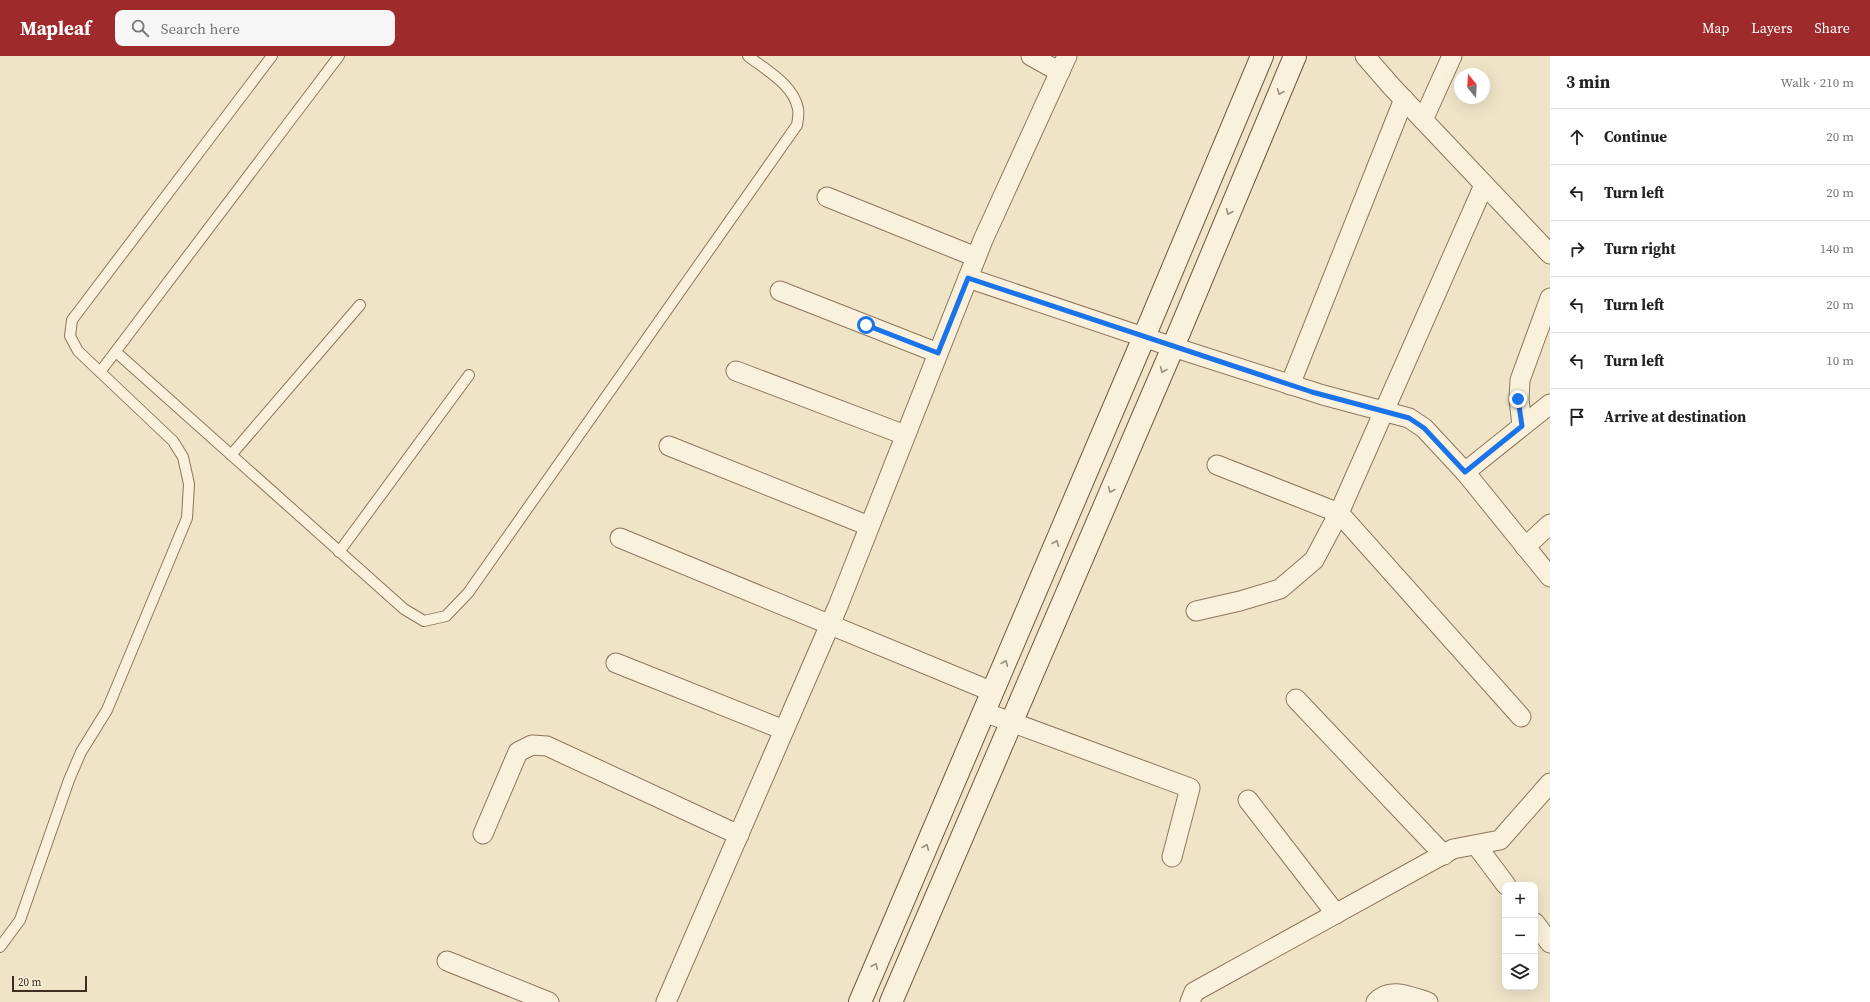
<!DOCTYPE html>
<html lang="en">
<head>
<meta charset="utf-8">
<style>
  :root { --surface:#fff; --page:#f6f6f6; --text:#222; --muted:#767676; --line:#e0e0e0; --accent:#9e2a2b }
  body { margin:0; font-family:"Source Serif 4",serif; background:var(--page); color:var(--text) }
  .controls { position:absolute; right:12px; bottom:12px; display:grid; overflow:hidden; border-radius:8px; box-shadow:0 4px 16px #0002 }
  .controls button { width:36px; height:36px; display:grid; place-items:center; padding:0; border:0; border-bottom:1px solid var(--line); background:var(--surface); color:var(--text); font:20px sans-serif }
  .compass { position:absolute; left:1454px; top:12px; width:36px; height:36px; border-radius:50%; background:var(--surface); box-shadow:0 4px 16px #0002; rotate:342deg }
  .scale { position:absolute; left:12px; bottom:10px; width:75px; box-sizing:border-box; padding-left:4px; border:2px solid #3d2e20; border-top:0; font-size:11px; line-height:14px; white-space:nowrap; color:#3d2e20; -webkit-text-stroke:3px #f7eed8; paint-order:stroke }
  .stop { position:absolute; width:12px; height:12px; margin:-9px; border:3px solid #1a73e8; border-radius:50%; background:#fff }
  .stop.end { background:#1a73e8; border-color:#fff; box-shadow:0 1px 4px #0008 }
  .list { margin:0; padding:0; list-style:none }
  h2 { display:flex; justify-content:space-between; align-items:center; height:52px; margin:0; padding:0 16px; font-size:17px }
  h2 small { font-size:13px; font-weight:400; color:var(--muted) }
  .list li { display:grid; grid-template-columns:26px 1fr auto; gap:12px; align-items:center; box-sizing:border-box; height:56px; padding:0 16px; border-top:1px solid var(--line) }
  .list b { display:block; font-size:15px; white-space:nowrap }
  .list em { font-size:13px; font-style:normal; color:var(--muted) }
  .icon { flex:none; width:22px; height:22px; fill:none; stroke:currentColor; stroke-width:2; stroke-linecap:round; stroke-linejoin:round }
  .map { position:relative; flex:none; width:1550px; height:946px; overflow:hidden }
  header { display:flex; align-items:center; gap:24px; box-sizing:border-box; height:56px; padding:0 20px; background:var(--accent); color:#fff }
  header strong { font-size:19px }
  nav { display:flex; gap:22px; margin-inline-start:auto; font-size:14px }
  .search { width:280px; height:36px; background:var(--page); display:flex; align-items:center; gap:10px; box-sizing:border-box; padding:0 14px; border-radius:8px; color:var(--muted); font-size:15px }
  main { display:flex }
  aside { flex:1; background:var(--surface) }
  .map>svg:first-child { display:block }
</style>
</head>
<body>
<header>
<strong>Mapleaf</strong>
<div class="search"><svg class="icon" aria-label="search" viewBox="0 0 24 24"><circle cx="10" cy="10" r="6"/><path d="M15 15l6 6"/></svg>Search here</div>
<nav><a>Map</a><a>Layers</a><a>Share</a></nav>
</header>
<main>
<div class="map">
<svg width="1550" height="946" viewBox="0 0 1550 946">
  <rect width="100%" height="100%" fill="#f0e4c8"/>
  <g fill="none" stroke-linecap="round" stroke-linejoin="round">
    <g stroke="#8d765c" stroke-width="12">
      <g id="lane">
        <path d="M 116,296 L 404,553 L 424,565 L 446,560 L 468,537 L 797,69 C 798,64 799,58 798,53 C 794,29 766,14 748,0"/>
        <polyline points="100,316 339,0"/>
        <polyline points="231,399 360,249"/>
        <polyline points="339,496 469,319"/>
        <polyline points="0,891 20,864 69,724 81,696 107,654 187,462 189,428 183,401 173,385 78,295 70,280 72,264 272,0"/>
      </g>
    </g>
    <g stroke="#8d765c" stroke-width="21">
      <g id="street">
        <polyline points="1031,0 1060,16"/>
        <polyline points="1365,0 1392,31 1550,198"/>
        <polyline points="1423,64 1452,0"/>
        <polyline points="827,141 976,201"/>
        <polyline points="968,222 1173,291 1323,339 1409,362 1424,372 1465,416"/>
        <polyline points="780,235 938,297"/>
        <polyline points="736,315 905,379"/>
        <polyline points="1290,329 1404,43"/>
        <polyline points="1550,348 1465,416 1550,521"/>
        <polyline points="1522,370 1519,343 1520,324 1550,242"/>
        <polyline points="669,390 869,470"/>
        <polyline points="1217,409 1339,457 1521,661"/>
        <polyline points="620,482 993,636"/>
        <polyline points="1525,491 1550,468"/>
        <polyline points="1196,555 1240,545 1280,533 1314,504 1339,457 1484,129"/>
        <polyline points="616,607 784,674"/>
        <polyline points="1296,643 1444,799"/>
        <polyline points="984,656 1190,732 1172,801"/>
        <polyline points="1248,744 1336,858"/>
        <polyline points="483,778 518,696 532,689 547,690 739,779"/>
        <polyline points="1476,789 1506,829"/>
        <polyline points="1535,867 1550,887"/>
        <polyline points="447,905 549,946"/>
        <polyline points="666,946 838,550 983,184 1067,0"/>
        <polyline points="1190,946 1194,936 1453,793 1500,784 1550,727"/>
        <path d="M 1376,946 C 1390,930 1411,941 1428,946"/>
      </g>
    </g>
    <g stroke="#6f573f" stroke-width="24">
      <g id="secondary">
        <polyline points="860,946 1144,281 1262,0"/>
        <polyline points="891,946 1173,291 1295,0"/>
      </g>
    </g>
    <use href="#lane" stroke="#faf1dc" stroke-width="10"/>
    <use href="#street" stroke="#faf1dc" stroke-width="19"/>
    <use href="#secondary" stroke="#faf1dc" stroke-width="22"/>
  </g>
  <defs><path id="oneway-chevron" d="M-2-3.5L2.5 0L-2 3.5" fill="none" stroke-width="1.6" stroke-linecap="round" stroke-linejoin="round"/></defs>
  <g stroke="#9c907e">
    <use href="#oneway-chevron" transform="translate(1280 36) rotate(113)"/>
    <use href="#oneway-chevron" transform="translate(1229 156) rotate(113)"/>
    <use href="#oneway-chevron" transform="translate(1163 314) rotate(113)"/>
    <use href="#oneway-chevron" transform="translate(1111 434) rotate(113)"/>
    <use href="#oneway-chevron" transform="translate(1056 487) rotate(-67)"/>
    <use href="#oneway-chevron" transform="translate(1005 607) rotate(-67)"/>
    <use href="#oneway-chevron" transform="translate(926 791) rotate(-67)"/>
    <use href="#oneway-chevron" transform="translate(875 910) rotate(-67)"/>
  </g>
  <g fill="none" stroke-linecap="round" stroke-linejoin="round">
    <polyline stroke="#1a73e8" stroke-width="5" points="866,269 938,297 968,222 1312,336 1409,362 1424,372 1465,416 1522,370 1518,343"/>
  </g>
</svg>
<div class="controls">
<button>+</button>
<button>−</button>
<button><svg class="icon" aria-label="layers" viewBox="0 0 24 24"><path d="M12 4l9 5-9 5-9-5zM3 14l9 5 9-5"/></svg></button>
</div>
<svg class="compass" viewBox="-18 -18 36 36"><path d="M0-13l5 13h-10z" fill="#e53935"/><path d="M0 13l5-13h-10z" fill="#767676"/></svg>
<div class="scale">20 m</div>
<div class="stop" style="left:866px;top:269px"></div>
<div class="stop end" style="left:1518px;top:343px"></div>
</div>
<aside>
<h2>3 min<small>Walk · 210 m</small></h2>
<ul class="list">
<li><svg class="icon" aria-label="ahead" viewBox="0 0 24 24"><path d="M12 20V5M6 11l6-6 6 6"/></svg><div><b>Continue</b></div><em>20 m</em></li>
<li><svg class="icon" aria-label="left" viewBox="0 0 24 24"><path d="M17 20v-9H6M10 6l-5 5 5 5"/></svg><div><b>Turn left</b></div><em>20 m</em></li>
<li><svg class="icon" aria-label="right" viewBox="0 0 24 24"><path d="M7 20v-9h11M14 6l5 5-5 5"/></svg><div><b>Turn right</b></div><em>140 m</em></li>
<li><svg class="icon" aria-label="left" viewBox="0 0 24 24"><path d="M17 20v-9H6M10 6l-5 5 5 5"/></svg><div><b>Turn left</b></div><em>20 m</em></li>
<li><svg class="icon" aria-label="left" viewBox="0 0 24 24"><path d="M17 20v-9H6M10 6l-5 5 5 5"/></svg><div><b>Turn left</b></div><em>10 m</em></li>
<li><svg class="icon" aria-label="arrive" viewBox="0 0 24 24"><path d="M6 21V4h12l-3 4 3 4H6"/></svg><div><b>Arrive at destination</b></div></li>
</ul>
</aside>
</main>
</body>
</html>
